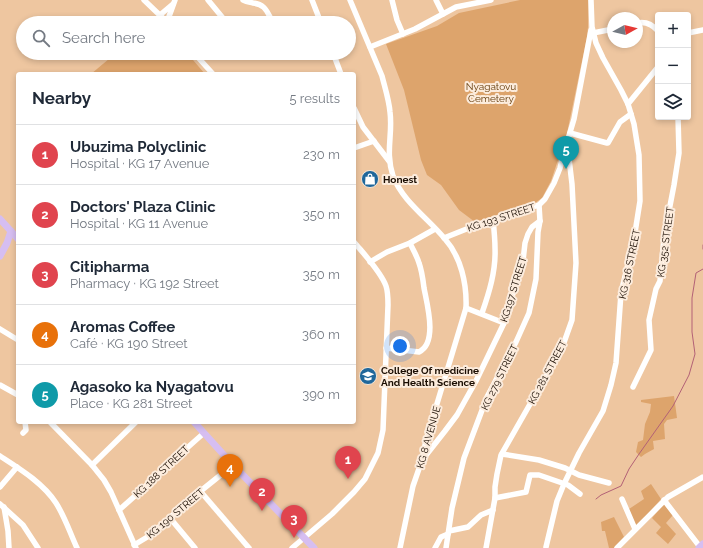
<!DOCTYPE html>
<html lang="en">
<head>
<meta charset="utf-8">
<style>
  :root { --surface:#fff; --page:#f6f6f7; --text:#1f2937; --muted:#747a83; --line:#e0e1e3; --accent:#1f679b }
  body { margin:0; font-family:Raleway,sans-serif; background:var(--page); color:var(--text) }
  .controls { position:absolute; right:12px; top:12px; display:grid; overflow:hidden; border-radius:4px; box-shadow:0 2px 6px #0003 }
  .controls button { width:36px; height:36px; display:grid; place-items:center; padding:0; border:0; border-bottom:1px solid var(--line); background:var(--surface); color:var(--text); font:20px sans-serif }
  .compass { position:absolute; left:607px; top:12px; width:36px; height:36px; border-radius:50%; background:var(--surface); box-shadow:0 2px 6px #0003; rotate:82deg }
  .you { position:absolute; left:400px; top:346px; width:14px; height:14px; margin:-10px; border:3px solid #fff; border-radius:50%; background:#1a73e8; box-shadow:0 0 0 6px #1a73e833 }
  .badge { display:grid; place-items:center; width:26px; height:26px; border-radius:50%; background:var(--accent); color:#fff; font-size:13px; font-weight:700 }
  .pin { position:absolute; translate:-50% -33px; filter:drop-shadow(0 1px 2px #0008) }
  .pin::after { content:''; position:absolute; top:21px; width:14px; height:12px; background:inherit; clip-path:polygon(0 0,100% 0,50% 100%) }
  .list { margin:0; padding:0; list-style:none }
  h2 { display:flex; justify-content:space-between; align-items:center; height:52px; margin:0; padding:0 16px; font-size:17px }
  h2 small { font-size:13px; font-weight:400; color:var(--muted) }
  .list li { display:grid; grid-template-columns:26px 1fr auto; gap:12px; align-items:center; box-sizing:border-box; height:60px; padding:0 16px; border-top:1px solid var(--line) }
  .list b { display:block; font-size:15px; white-space:nowrap }
  .list p { margin:0; font-size:13px; white-space:nowrap; color:var(--muted) }
  .list em { font-size:13px; font-style:normal; color:var(--muted) }
  .icon { flex:none; width:22px; height:22px; fill:none; stroke:currentColor; stroke-width:2; stroke-linecap:round; stroke-linejoin:round }
  .map { position:relative; flex:none; width:703px; height:548px; overflow:hidden }
  .search { position:absolute; background:var(--surface); box-shadow:0 2px 6px #0003; left:16px; top:16px; width:340px; height:44px; display:flex; align-items:center; gap:10px; box-sizing:border-box; padding:0 14px; border-radius:22px; color:var(--muted); font-size:15px }
  .panel { position:absolute; background:var(--surface); box-shadow:0 2px 6px #0003; left:16px; top:72px; width:340px; height:352px; border-radius:4px }
  .map>svg:first-child { display:block }
</style>
</head>
<body>
<div class="map">
<svg width="703" height="548" viewBox="0 0 703 548">
  <rect width="100%" height="100%" fill="#eec6a0"/>
  <g fill="#dda46c">
    <polygon points="520,0 588,0 588,27 587,37 567,133 551,181 542,198 535,203 475,222 459,210 441,185 427,175 421,160 404,90 386,44 437,26 459,13"/>
    <polygon points="116,53 187,53 205,74 91,74"/>
    <polygon points="674,396 677,418 667,420 664,424 665,439 653,441 654,449 645,454 641,457 636,452 638,442 643,440 645,424 650,412 651,404 641,402 641,400"/>
    <polygon points="651,484 661,499 636,527 629,509 644,499 641,491"/>
    <polygon points="664,504 673,515 666,523 676,534 668,544 656,533 661,527 652,518"/>
    <polygon points="614,517 624,537 614,548 609,548 605,531 602,531 601,522"/>
  </g>
  <g fill="none" stroke-linecap="round" stroke-linejoin="round">
    <g stroke="#b36176" stroke-width="1">
      <polyline points="703,245 703,249"/>
      <polyline points="596,499 601,495 621,486 629,469 639,454 673,406 689,375 695,354 692,332 692,298 696,273 703,269"/>
    </g>
    <g stroke="#fff" stroke-width="5.5">
      <polyline points="144,0 168,23"/>
      <polyline points="208,0 227,23"/>
      <path d="M 243,0 C 247,2 249,2 253,3 C 263,4 266,9 270,17"/>
      <polyline points="312,0 321,23"/>
      <path d="M 350,0 L 382,76 C 385,88 389,100 390,112 C 393,135 385,151 393,176 C 403,202 428,218 445,239 C 461,257 467,284 466,308 L 426,440 L 422,460 L 413,486 L 400,548"/>
      <polyline points="392,0 397,20 403,34"/>
      <polyline points="436,0 443,14"/>
      <polyline points="160,15 173,4"/>
      <polyline points="167,22 175,0"/>
      <path d="M 637,23 C 646,21 652,24 658,31"/>
      <polyline points="593,33 613,29"/>
      <polyline points="688,33 703,30"/>
      <polyline points="370,47 415,29 456,7 491,0"/>
      <polyline points="194,53 213,74"/>
      <polyline points="333,53 341,74"/>
      <polyline points="628,104 658,67"/>
      <polyline points="354,108 363,127 389,161"/>
      <polyline points="570,133 607,143 608,143 620,122 631,114"/>
      <polyline points="354,148 374,141"/>
      <polyline points="444,238 479,224 539,205 545,199 554,183 560,168 563,156 574,119 591,30"/>
      <polyline points="370,262 387,252 410,243 435,229"/>
      <polyline points="466,308 504,323"/>
      <path d="M 482,313 C 489,293 496,271 495,248 C 495,239 494,229 493,219"/>
      <polyline points="0,329 18,340"/>
      <path d="M 386,348 L 419,352 C 438,343 427,304 424,288 C 423,280 422,271 419,263 C 417,256 413,250 410,243"/>
      <polyline points="0,385 18,395"/>
      <polyline points="633,387 651,350 649,320 656,289 660,281 664,237 674,185 679,153 678,117"/>
      <polyline points="50,422 92,465 104,480 111,492 136,548"/>
      <polyline points="23,433 26,430 25,422"/>
      <polyline points="502,454 539,460 565,468 579,475 609,483"/>
      <path d="M 0,456 C 20,469 43,483 56,503 C 65,517 70,533 77,548"/>
      <polyline points="423,459 445,431 457,415 476,381 504,323 523,261 525,243 528,234 532,227 540,221"/>
      <polyline points="92,465 136,422"/>
      <polyline points="0,487 17,467"/>
      <polyline points="201,492 249,548"/>
      <polyline points="495,498 526,492 530,475 539,475 568,485 580,494"/>
      <polyline points="622,499 635,529"/>
      <polyline points="664,500 700,547"/>
      <polyline points="0,504 23,525 38,548"/>
      <polyline points="4,507 8,531 9,548"/>
      <path d="M 119,510 C 148,485 175,458 204,433"/>
      <polyline points="170,518 195,548"/>
      <polyline points="449,531 468,527 481,515 493,510"/>
      <polyline points="134,545 149,536 192,498 233,465"/>
      <polyline points="546,547 557,501 564,484 579,453 603,411 611,385 616,363 621,293 634,239 640,201 639,155 634,124 628,104 621,90 603,58 596,43 592,27 591,0"/>
      <path d="M 292,548 L 332,514 L 354,492 L 365,479 L 378,453 L 383,430 L 388,305 C 388,299 388,292 386,286 C 381,272 364,254 354,242"/>
      <polyline points="435,548 441,537 448,534"/>
      <polyline points="446,548 452,508 464,458 487,397 516,342 529,313 536,279 538,232 540,221 539,205"/>
      <polyline points="486,548 495,498 495,487 497,474 501,455 562,348 572,320 576,263 572,184 567,142"/>
      <polyline points="617,548 668,497 703,477"/>
    </g>
    <g stroke="#d6bef1" stroke-width="7">
      <polyline points="0,219 18,239"/>
      <polyline points="0,256 7,243 11,231"/>
      <polyline points="194,422 233,465 314,548"/>
      <polyline points="699,548 703,544"/>
    </g>
  </g>
  <defs>
    <g id="shop-disc" transform="scale(0.9)"><circle r="9.5" fill="#1f679b" stroke="#fcecdd"/><path d="M-5-2.5h2.3a2.7 3.5 0 0 1 5.4 0H5L5.5 6h-11ZM-1.5-2.5h3a1.5 2.3 0 0 0-3 0Z" fill="#fff"/></g>
    <g id="university-disc" transform="scale(0.9)"><circle r="9.5" fill="#1f679b" stroke="#fcecdd"/><path d="M0-5L7-2L0 1L-7-2ZM-4 1L0 2.5L4 1V4Q0 6-4 4Z" fill="#fff"/></g>
  </defs>
  <g fill-rule="evenodd">
    <use href="#shop-disc" x="370" y="179"/>
    <use href="#university-disc" x="368" y="376"/>
  </g>
  <g text-anchor="middle" stroke-width="4" stroke-linejoin="round" paint-order="stroke">
    <g font-size="10" fill="#633a08" stroke="#fcecdd">
      <text x="491" y="90">Nyagatovu<tspan x="491" dy="12">Cemetery</tspan></text>
    </g>
    <g font-size="10" font-weight="bold" fill="#1a0d02" stroke="#fcecdd" text-anchor="start">
      <text x="383" y="183">Honest</text>
      <text x="381" y="374">College Of medicine<tspan x="381" dy="12">And Health Science</tspan></text>
    </g>
    <g font-size="10" fill="#1a0d02" stroke="#fcecdd">
      <text transform="translate(501 217) rotate(-18)" y="4">KG 193 STREET</text>
      <text transform="translate(665 242) rotate(-82)" y="4">KG 352 STREET</text>
      <text transform="translate(629 264) rotate(-78)" y="4">KG 316 STREET</text>
      <text transform="translate(513 289) rotate(-73)" y="4">KG197 STREET</text>
      <text transform="translate(547 372) rotate(-62)" y="4">KG 281 STREET</text>
      <text transform="translate(499 377) rotate(-64)" y="4">KG 279 STREET</text>
      <text transform="translate(428 437) rotate(-74)" y="4">KG 8 AVENUE</text>
      <text transform="translate(161 471) rotate(-43)" y="4">KG 188 STREET</text>
      <text transform="translate(175 513) rotate(-40)" y="4">KG 190 STREET</text>
    </g>
  </g>
</svg>
<div class="controls">
<button>+</button>
<button>−</button>
<button><svg class="icon" aria-label="layers" viewBox="0 0 24 24"><path d="M12 4l9 5-9 5-9-5zM3 14l9 5 9-5"/></svg></button>
</div>
<svg class="compass" viewBox="-18 -18 36 36"><path d="M0-13l5 13h-10z" fill="#e53935"/><path d="M0 13l5-13h-10z" fill="#747a83"/></svg>
<div class="you"></div>
<div class="pin badge" style="left:348px;top:479px;background:#e0444e">1</div>
<div class="pin badge" style="left:262px;top:511px;background:#e0444e">2</div>
<div class="pin badge" style="left:294px;top:538px;background:#e0444e">3</div>
<div class="pin badge" style="left:230px;top:487px;background:#e8710a">4</div>
<div class="pin badge" style="left:566px;top:169px;background:#0f9aa8">5</div>
<div class="search"><svg class="icon" aria-label="search" viewBox="0 0 24 24"><circle cx="10" cy="10" r="6"/><path d="M15 15l6 6"/></svg>Search here</div>
<section class="panel">
<h2>Nearby<small>5 results</small></h2>
<ul class="list">
<li><span class="badge" style="background:#e0444e">1</span><div><b>Ubuzima Polyclinic</b><p>Hospital · KG 17 Avenue</p></div><em>230 m</em></li>
<li><span class="badge" style="background:#e0444e">2</span><div><b>Doctors' Plaza Clinic</b><p>Hospital · KG 11 Avenue</p></div><em>350 m</em></li>
<li><span class="badge" style="background:#e0444e">3</span><div><b>Citipharma</b><p>Pharmacy · KG 192 Street</p></div><em>350 m</em></li>
<li><span class="badge" style="background:#e8710a">4</span><div><b>Aromas Coffee</b><p>Café · KG 190 Street</p></div><em>360 m</em></li>
<li><span class="badge" style="background:#0f9aa8">5</span><div><b>Agasoko ka Nyagatovu</b><p>Place · KG 281 Street</p></div><em>390 m</em></li>
</ul>
</section>
</div>
</body>
</html>
